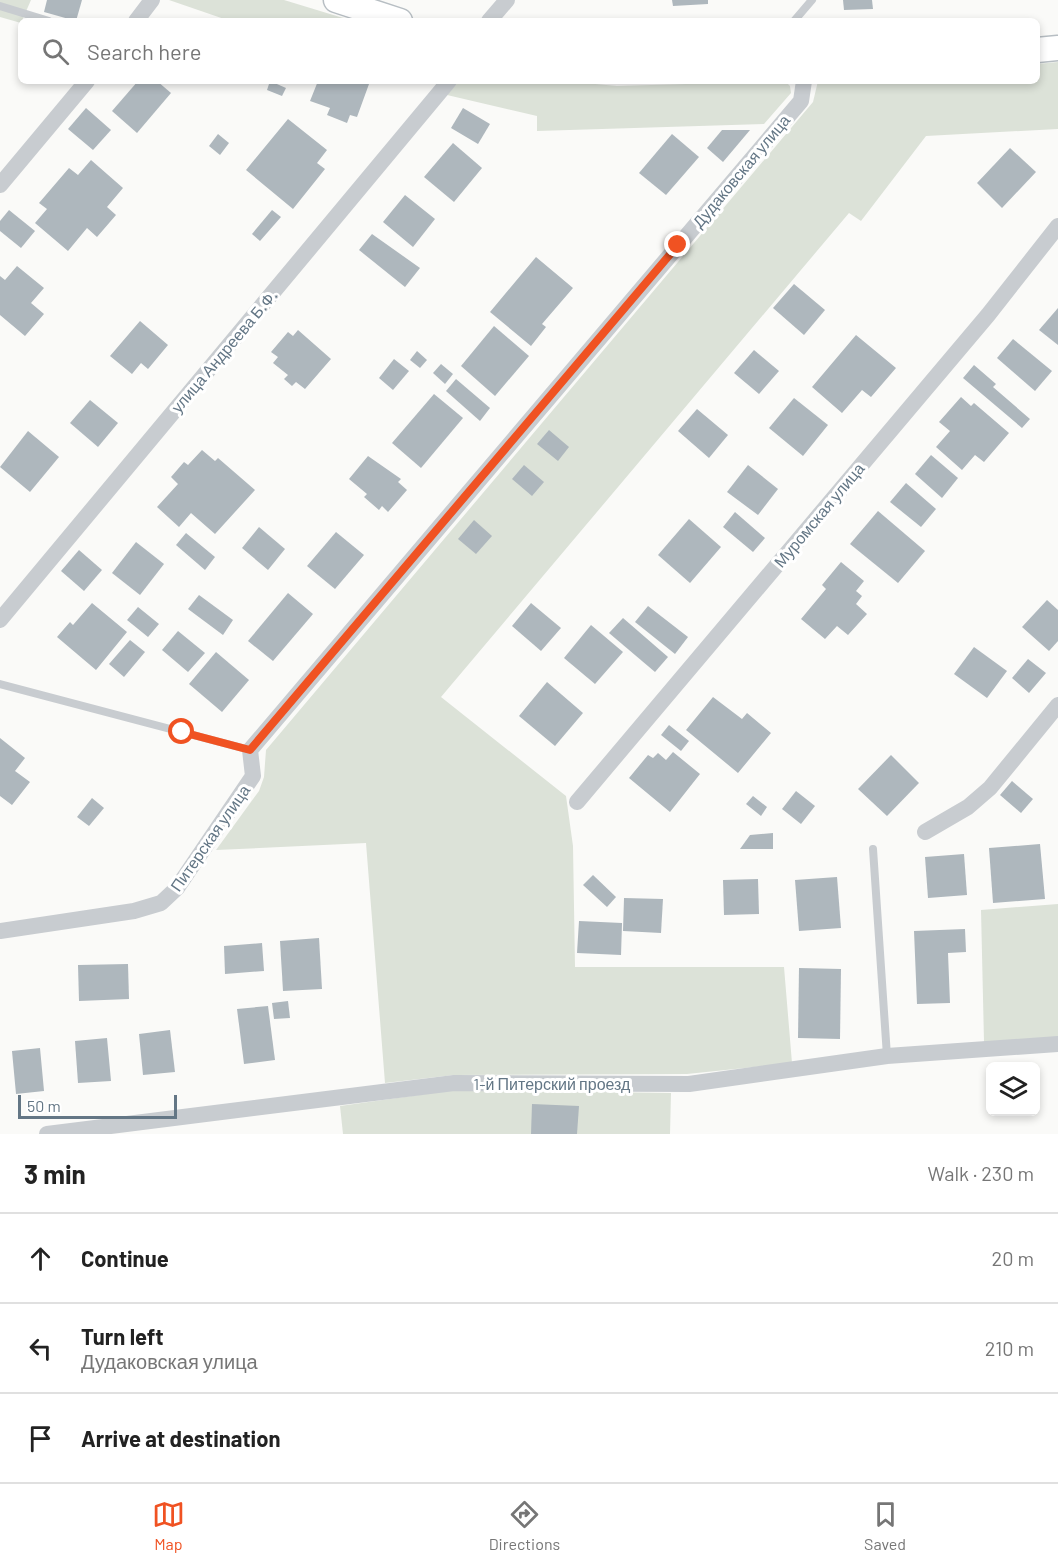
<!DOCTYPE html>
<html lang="en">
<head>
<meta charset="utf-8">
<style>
  :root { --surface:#fff; --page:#f6f6f6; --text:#222; --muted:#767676; --line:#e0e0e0; --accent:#f05222 }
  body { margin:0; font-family:Barlow,sans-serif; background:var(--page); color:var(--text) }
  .controls { position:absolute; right:18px; bottom:18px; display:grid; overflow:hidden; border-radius:9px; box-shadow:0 3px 9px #0003 }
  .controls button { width:54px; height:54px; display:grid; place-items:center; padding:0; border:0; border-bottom:2px solid var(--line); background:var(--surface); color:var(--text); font:30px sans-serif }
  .scale { position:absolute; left:18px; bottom:15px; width:159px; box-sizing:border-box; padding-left:6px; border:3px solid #637685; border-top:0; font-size:16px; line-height:21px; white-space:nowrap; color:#637685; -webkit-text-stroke:4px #fff; paint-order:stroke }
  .stop { position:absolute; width:18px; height:18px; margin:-14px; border:4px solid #f05222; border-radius:50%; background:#fff }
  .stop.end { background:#f05222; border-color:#fff; box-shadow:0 2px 6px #0008 }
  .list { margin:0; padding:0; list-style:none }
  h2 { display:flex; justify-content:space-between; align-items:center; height:78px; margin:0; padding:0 24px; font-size:26px }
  h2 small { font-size:20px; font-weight:400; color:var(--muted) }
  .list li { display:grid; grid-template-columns:39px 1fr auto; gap:18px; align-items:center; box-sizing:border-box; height:90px; padding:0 24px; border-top:2px solid var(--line) }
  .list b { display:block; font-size:22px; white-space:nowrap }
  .list p { margin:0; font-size:20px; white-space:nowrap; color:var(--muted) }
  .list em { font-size:20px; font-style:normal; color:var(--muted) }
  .icon { flex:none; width:33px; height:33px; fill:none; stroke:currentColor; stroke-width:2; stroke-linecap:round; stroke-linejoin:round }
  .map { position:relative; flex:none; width:1058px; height:1134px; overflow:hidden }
  .search { position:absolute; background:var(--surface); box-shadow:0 3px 9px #0003; left:18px; right:18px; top:18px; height:66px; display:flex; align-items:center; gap:15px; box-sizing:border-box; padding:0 21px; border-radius:9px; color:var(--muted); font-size:22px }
  .sheet { height:348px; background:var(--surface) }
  nav { display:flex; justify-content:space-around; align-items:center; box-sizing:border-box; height:84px; border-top:2px solid var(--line); background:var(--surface); font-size:16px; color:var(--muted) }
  nav a { display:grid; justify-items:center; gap:3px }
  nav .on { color:var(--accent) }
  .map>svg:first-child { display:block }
</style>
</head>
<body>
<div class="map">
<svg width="1058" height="1134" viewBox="0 0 1058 1134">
  <rect width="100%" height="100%" fill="#fafaf8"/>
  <g fill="#dce2d8">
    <polygon points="0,0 31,0 21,23 0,17"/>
    <polygon points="169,0 284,0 353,21 230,21"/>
    <polygon points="1058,62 1058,129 926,136 861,221 849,213 441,697 566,796 573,846 575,967 784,967 792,1063 687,1074 454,1075 385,1083 366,843 216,850 259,791 264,777 266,750 813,102 818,81 1037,81 1037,64"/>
    <polygon points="459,81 563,81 617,86 785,81 790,86 791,93 764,124 537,131 537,116 447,95"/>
    <polygon points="1058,904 1058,1038 984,1042 981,910"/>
    <polygon points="454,1090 671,1093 670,1134 343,1134 340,1106"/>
  </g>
  <g fill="#aeb7bd">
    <polygon points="47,0 82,0 76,21 44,12"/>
    <polygon points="672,0 708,0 708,4 673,6"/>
    <polygon points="843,0 872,0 873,9 844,10"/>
    <polygon points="138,81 157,81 171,93 137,133 112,111"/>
    <polygon points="270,81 286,88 282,96 267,90"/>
    <polygon points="318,81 361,81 369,84 357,117 350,115 347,123 327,115 330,108 310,101"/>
    <polygon points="86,108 111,130 93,150 68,129"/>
    <polygon points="463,108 490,124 478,144 451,128"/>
    <polygon points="288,119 327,150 317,163 325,169 293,209 246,170"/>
    <polygon points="722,130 750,130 723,162 707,148"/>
    <polygon points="218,134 229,143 220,155 209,146"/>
    <polygon points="672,134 699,157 666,195 639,173"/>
    <polygon points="453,143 482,168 454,202 424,177"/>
    <polygon points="1010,148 1036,172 1002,208 977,183"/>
    <polygon points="91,160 123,188 107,207 116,215 97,237 87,228 68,251 35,223 47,209 39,203 69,168 78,175"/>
    <polygon points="405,195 435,219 413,247 383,222"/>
    <polygon points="9,210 35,231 21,248 0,231 0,221"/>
    <polygon points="272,210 281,217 260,241 252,234"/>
    <polygon points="372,234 420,268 405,287 359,250"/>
    <polygon points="536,257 573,288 542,324 546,327 531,346 490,312"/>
    <polygon points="17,266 44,288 31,303 44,314 25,336 0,315 0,276 5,280"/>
    <polygon points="794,284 825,310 804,335 773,308"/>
    <polygon points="1058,308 1058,345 1039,330"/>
    <polygon points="140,321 168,345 148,369 141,363 132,374 110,356"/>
    <polygon points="494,326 529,356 495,396 461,366"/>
    <polygon points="298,330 331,359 305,389 296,382 292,386 284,379 288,375 273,363 278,357 271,352 288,332 293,336"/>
    <polygon points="856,335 896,368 871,397 862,390 842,413 812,387"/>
    <polygon points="1013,339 1052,371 1035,391 997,358"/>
    <polygon points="754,350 779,371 759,394 734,373"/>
    <polygon points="417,351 427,360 420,368 410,360"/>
    <polygon points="394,359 409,371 393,390 379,378"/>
    <polygon points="441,364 453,374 445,384 433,373"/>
    <polygon points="974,365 996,384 993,387 1030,419 1022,428 963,378"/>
    <polygon points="456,379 490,408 480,421 446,391"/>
    <polygon points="434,394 463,418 421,468 392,443"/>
    <polygon points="961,397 971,406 974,403 1009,433 984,462 975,455 962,470 936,447 950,431 939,422"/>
    <polygon points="794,398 828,425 803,456 769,428"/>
    <polygon points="90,400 118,423 98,447 70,423"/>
    <polygon points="697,409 728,435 709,458 678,431"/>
    <polygon points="549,430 569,447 558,461 537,444"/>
    <polygon points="28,431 59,457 30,492 0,467"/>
    <polygon points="202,450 215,461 218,458 255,490 215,534 191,513 179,527 157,507 178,484 171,477 184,462 188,465"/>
    <polygon points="931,455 958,478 942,498 915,474"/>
    <polygon points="368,456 401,479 398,482 407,490 388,512 382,506 379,510 364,497 367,494 349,479"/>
    <polygon points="524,465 544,482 532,496 512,479"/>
    <polygon points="748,465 778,489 758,515 727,492"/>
    <polygon points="906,483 936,509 921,527 890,502"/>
    <polygon points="878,511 925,551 898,583 850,544"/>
    <polygon points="735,512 765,538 753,552 723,527"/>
    <polygon points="689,519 721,547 690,583 658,555"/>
    <polygon points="474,520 492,536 476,554 458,539"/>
    <polygon points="259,527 285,549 268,570 242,548"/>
    <polygon points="336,532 364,555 335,589 307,566"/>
    <polygon points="186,533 215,557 205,570 176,545"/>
    <polygon points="136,542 164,564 140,595 112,573"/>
    <polygon points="79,550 102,570 84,591 61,571"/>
    <polygon points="841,562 864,581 856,591 862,596 856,604 867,614 848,635 837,626 825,639 801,619 826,589 822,585"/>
    <polygon points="288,593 313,614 273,661 248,641"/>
    <polygon points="199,595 233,620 223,635 188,609"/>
    <polygon points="1047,600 1058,610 1058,641 1049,651 1022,627"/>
    <polygon points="92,603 127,632 96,670 57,637 70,622 73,625"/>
    <polygon points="531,603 561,628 541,651 512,626"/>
    <polygon points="648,606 688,637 675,654 635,622"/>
    <polygon points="138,607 159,624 148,637 127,620"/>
    <polygon points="623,618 668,657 655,672 609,633"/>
    <polygon points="591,625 623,652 595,684 564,658"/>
    <polygon points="178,631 205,653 188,672 162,650"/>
    <polygon points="130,640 145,652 124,677 109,664"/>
    <polygon points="974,647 1007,671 987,698 954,674"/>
    <polygon points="216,652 249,680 222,712 189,684"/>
    <polygon points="1028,659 1046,673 1029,693 1012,678"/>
    <polygon points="547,682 583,713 555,746 519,716"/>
    <polygon points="713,697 742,719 747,713 771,733 738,773 686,730"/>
    <polygon points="669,725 689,741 681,751 661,735"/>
    <polygon points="0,738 25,758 15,771 30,782 12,805 0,796"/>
    <polygon points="673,752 700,774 670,812 629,778 648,755 653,758 658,753 666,760"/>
    <polygon points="891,755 919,783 887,816 858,789"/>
    <polygon points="1012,781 1033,799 1021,813 1000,795"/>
    <polygon points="796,791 815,806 801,824 782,809"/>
    <polygon points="753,796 767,807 761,816 746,804"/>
    <polygon points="92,798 104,808 89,826 77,817"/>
    <polygon points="773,833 773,849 740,849 750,835"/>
    <polygon points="1040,844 1045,899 993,903 989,848"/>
    <polygon points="964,854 967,895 928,898 925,857"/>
    <polygon points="593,875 616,897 607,907 583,885"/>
    <polygon points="837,877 841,928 799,931 795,880"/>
    <polygon points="758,879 759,914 724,915 723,880"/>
    <polygon points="624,898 663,899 661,933 623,931"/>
    <polygon points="579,921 622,923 621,955 577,953"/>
    <polygon points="965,929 966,952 948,953 950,1003 917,1004 914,931"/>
    <polygon points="319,938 322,989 283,991 280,941"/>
    <polygon points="262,943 264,971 225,974 224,946"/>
    <polygon points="128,964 129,999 79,1001 78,965"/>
    <polygon points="799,968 841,969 840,1039 798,1038"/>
    <polygon points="288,1001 290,1018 274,1019 272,1003"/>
    <polygon points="268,1006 275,1060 244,1064 237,1009"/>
    <polygon points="170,1030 175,1072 143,1075 139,1034"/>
    <polygon points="107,1038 111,1081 78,1083 75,1041"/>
    <polygon points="40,1048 44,1091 16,1094 12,1051"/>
    <polygon points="532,1104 579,1106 577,1134 531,1134"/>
  </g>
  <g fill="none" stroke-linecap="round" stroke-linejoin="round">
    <g stroke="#b7bec3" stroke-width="27">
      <g id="secondary">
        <polyline points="336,0 400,21"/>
        <polyline points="1037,50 1058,48"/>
      </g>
    </g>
    <g stroke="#c8ccd0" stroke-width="8">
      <polyline points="0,6 49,21"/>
      <polyline points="794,21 812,0"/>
      <polyline points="0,684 250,750"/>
      <polyline points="873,849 887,1056"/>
    </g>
    <g stroke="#c8ccd0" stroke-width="16">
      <polyline points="136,21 152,0"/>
      <polyline points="489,21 507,0"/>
      <polyline points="0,185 87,81"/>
      <polyline points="0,620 449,81"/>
      <polyline points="577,802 988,315 1058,226"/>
      <polyline points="925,832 968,807 990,788 1058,705"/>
      <polyline points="0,931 134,911 161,903 177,888 253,776 250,750 801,101 804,81"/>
      <polyline points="47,1134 454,1083 689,1084 887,1056 1058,1044"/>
    </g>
    <use href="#secondary" stroke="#fff" stroke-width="24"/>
  </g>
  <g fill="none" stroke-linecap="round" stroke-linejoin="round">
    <polyline stroke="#f05222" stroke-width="8" points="182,732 250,750 678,245"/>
  </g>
  <g text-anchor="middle" stroke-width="6" stroke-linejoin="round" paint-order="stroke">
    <g font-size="16" fill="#637685" stroke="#fff">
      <text transform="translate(741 171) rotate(-50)" y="6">Дудаковская улица</text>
      <text transform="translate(224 351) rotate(-50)" y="6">улица Андреева Б.Ф.</text>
      <text transform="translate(819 515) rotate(-50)" y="6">Муромская улица</text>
      <text transform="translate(210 838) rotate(-55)" y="6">Питерская улица</text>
      <text x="552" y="1090">1-й Питерский проезд</text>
    </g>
  </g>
</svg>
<div class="controls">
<button><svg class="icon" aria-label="layers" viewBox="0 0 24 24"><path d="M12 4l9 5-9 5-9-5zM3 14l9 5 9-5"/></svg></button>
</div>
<div class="scale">50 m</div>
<div class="stop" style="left:182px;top:732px"></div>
<div class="stop end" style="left:678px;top:245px"></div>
<div class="search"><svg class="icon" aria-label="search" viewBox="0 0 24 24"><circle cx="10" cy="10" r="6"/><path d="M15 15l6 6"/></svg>Search here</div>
</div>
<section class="sheet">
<h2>3 min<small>Walk · 230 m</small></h2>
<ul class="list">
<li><svg class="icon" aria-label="ahead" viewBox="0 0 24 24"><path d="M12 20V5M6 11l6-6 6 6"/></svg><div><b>Continue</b></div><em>20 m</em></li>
<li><svg class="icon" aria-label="left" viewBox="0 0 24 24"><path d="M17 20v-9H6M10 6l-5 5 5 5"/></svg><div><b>Turn left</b><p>Дудаковская улица</p></div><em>210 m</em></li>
<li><svg class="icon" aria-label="arrive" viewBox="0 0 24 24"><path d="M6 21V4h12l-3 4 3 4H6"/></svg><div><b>Arrive at destination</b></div></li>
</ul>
</section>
<nav>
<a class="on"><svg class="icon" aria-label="map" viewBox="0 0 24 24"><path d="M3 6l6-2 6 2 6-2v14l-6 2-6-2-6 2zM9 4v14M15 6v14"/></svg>Map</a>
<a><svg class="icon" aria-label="directions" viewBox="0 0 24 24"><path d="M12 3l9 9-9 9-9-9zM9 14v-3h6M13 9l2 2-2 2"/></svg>Directions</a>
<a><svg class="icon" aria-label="saved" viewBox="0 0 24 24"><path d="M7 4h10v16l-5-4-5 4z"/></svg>Saved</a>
</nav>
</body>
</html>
